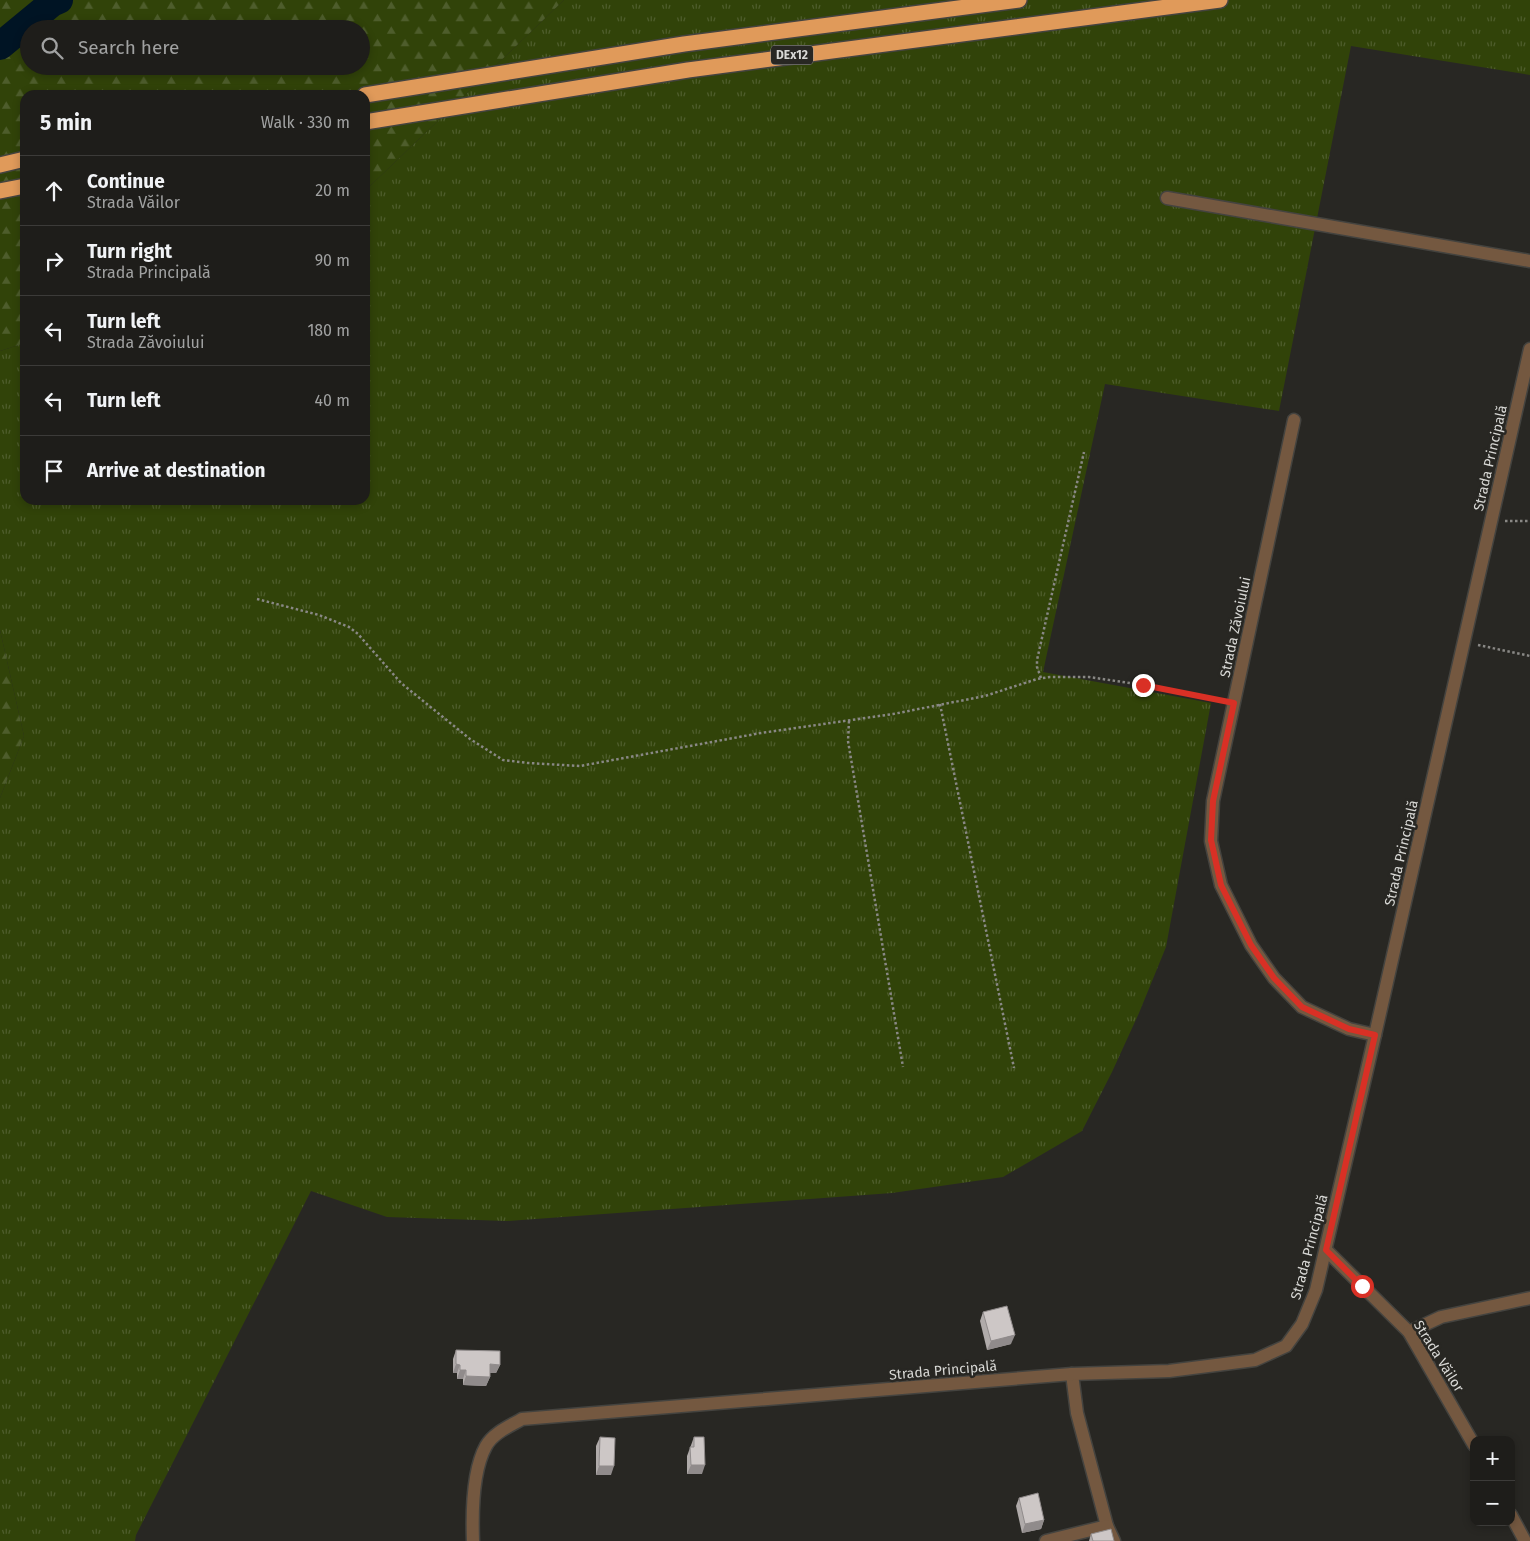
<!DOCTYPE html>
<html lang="en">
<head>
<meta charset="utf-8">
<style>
  :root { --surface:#1e1d1a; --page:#2b2a27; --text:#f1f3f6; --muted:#a1a2a2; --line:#3c3b39 }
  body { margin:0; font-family:"Fira Sans",sans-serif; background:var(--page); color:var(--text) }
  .controls { position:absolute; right:15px; bottom:15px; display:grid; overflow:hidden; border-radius:10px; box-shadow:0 2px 8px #0003 }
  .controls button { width:45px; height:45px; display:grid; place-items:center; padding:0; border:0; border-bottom:1px solid var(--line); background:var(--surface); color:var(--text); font:25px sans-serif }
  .stop { position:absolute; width:15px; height:15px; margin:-11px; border:4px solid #d93025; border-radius:50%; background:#fff }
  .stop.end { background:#d93025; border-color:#fff; box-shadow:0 1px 5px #0008 }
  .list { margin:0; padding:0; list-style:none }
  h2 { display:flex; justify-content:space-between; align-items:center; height:65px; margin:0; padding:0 20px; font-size:21px }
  h2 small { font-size:16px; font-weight:400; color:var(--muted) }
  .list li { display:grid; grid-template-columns:32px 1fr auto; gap:15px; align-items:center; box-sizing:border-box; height:70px; padding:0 20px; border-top:1px solid var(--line) }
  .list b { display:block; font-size:19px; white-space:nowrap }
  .list p { margin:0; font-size:16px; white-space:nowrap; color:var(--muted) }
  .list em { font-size:16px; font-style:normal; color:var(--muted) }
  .icon { flex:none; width:28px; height:28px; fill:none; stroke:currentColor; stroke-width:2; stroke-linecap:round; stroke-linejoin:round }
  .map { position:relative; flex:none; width:1530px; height:1541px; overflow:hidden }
  .search { position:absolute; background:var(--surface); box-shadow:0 2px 8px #0003; left:20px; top:20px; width:350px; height:55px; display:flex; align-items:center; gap:12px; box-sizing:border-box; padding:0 18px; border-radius:28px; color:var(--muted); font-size:19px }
  .panel { position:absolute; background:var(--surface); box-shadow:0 2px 8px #0003; left:20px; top:90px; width:350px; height:415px; border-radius:15px }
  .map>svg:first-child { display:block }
</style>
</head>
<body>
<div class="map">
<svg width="1530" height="1541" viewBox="0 0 1530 1541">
  <defs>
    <pattern id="grass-tufts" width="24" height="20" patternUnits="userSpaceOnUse" patternTransform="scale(1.25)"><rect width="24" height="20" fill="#314309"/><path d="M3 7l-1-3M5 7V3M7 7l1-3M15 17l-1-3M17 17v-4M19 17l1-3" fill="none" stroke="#4e5d2c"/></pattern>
    <pattern id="forest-firs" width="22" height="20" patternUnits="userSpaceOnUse" patternTransform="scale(1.25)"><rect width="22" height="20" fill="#314309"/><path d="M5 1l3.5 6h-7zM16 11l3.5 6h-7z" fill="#4e5d2c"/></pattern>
  </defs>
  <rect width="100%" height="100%" fill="#282723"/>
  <polygon fill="url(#grass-tufts)" points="564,0 1530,0 1530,75 1351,46 1279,411 1105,384 1043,672 1211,703 1166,947 1139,1013 1112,1072 1082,1131 1003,1177 892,1193 507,1221 387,1217 311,1191 136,1535 135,1541 0,1541 0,798 24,736 0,630 0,351 25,343 25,500 365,500 365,189 369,187"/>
  <g fill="url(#forest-firs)" fill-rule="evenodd">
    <path d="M 0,0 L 564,0 L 369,187 L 365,189 L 365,95 L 25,95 L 25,343 L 0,351 ZM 29,29 L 361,29 L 361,66 L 29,66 Z"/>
    <polygon points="0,630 24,736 0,798"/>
  </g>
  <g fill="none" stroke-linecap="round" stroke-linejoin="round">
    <polyline stroke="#001424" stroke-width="28" points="0,46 52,3 59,0"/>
    <g stroke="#44433f" stroke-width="15">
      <g id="minor">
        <polyline points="1167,198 1530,261"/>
        <polyline points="1294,420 1213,801 1211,841 1221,885 1251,945 1274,978 1302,1007 1349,1029 1375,1035"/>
        <polyline points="1326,1250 1409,1332 1474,1445"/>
        <polyline points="1409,1332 1441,1317 1530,1298"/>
        <polyline points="1072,1374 1077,1413 1107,1526 1114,1541"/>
        <polyline points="1511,1515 1525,1541"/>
        <path d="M 473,1541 C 472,1513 472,1471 486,1446 C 493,1433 510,1426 522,1419 L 1072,1374 L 1169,1371 L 1255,1360 L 1286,1346 L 1302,1324 L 1316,1290 L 1375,1035 L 1530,349"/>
        <polyline points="1046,1541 1107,1526"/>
      </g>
    </g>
    <g stroke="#44433f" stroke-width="18">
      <g id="highway">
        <polyline points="365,95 684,44 1019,0"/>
        <polyline points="365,122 688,70 1220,0"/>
        <polyline points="0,165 25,159"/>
        <polyline points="0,191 25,186"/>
      </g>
    </g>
    <g stroke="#898885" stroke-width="2.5" stroke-dasharray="2.5 2.5" stroke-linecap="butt">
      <polyline points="1505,521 1530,521"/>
      <polyline points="257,599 319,615 349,627 358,634 401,683 470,739 503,760 528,763 580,766 761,733 893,714 985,696 1037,679 1050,677 1089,677 1143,685 1220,700"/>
      <polyline points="1478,645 1530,656"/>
      <polyline points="1041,678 1037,667 1037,660 1084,452"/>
      <polyline points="940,704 1014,1068"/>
      <polyline points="849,721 848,741 903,1067"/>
    </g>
    <use href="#minor" stroke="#745840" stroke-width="12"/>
    <use href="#highway" stroke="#e09a5a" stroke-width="15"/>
  </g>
  <g fill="#b0abaa">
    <polygon points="983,1312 1011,1344 987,1350 980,1321"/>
    <polygon points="456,1350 500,1365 496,1373 490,1373 490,1377 486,1386 463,1385 463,1379 457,1379 457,1373 453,1373 453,1359"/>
    <polygon points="600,1437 611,1475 596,1475 596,1446"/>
    <polygon points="694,1437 702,1474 687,1474 687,1456"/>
    <polygon points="1019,1498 1044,1520 1041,1529 1022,1533 1016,1506"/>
    <polygon points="1091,1534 1114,1541 1089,1541"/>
  </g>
  <g fill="#908b8b">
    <polygon points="1015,1335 1011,1344 987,1350 991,1341"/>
    <polygon points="456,1364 460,1365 457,1373 453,1373"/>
    <polygon points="490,1364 500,1365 496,1373 487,1373"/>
    <polygon points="460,1370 466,1370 463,1379 457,1379"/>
    <polygon points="466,1376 490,1377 486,1386 463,1385"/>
    <polygon points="691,1465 705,1465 702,1474 687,1474"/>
    <polygon points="599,1466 614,1466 611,1475 596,1475"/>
    <polygon points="1044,1520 1041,1529 1022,1533 1025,1524"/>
  </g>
  <g fill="#cdc7c6" stroke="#908b8b">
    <polygon points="1007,1306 1015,1335 991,1341 983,1312"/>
    <polygon points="456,1350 500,1351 500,1365 490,1364 490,1377 466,1376 466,1370 460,1370 460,1365 456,1364"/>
    <polygon points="600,1437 615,1438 614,1466 599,1466"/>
    <polygon points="694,1437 704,1437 705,1465 691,1465 690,1447 694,1447"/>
    <polygon points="1038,1493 1044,1520 1025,1524 1019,1498"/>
    <polygon points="1111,1529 1114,1541 1093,1541 1091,1534"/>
  </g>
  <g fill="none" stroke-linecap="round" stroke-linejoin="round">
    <polyline stroke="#d93025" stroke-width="6" points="1143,685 1234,703 1213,801 1211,840 1221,885 1251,945 1274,978 1302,1007 1349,1029 1375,1035 1326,1250 1362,1286"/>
  </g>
  <g text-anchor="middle" stroke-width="5" stroke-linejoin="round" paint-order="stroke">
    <rect fill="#282723" stroke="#a3a3a0" stroke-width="1" x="771" y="45.5" width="42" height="19" rx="4"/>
    <g font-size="12" font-weight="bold" fill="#d8d8d5">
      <text x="792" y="59">DEx12</text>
    </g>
    <g font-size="14" fill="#d8d8d5" stroke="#282723">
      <text transform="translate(1490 458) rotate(-77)" y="5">Strada Principală</text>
      <text transform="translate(1235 627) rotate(-78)" y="5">Strada Zăvoiului</text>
      <text transform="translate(1401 853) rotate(-77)" y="5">Strada Principală</text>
      <text transform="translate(1309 1247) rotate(-75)" y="5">Strada Principală</text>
      <text transform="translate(1439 1356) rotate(58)" y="5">Strada Văilor</text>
      <text transform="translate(943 1370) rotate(-5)" y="5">Strada Principală</text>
    </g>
  </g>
</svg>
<div class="controls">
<button>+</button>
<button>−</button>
</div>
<div class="stop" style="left:1362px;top:1286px"></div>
<div class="stop end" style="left:1143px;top:685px"></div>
<div class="search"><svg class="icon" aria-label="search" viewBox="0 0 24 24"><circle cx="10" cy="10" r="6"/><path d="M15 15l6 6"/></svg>Search here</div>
<section class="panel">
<h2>5 min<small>Walk · 330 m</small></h2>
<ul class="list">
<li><svg class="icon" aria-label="ahead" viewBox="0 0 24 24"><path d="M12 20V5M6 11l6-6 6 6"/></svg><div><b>Continue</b><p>Strada Văilor</p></div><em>20 m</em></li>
<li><svg class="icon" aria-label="right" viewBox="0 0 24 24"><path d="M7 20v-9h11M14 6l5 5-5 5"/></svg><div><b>Turn right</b><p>Strada Principală</p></div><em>90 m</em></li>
<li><svg class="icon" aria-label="left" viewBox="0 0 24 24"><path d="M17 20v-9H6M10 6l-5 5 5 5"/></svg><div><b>Turn left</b><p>Strada Zăvoiului</p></div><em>180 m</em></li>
<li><svg class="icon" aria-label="left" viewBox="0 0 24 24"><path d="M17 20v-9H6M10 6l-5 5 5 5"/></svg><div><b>Turn left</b></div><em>40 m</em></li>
<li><svg class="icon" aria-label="arrive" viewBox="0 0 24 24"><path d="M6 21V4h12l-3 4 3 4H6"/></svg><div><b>Arrive at destination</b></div></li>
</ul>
</section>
</div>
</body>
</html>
